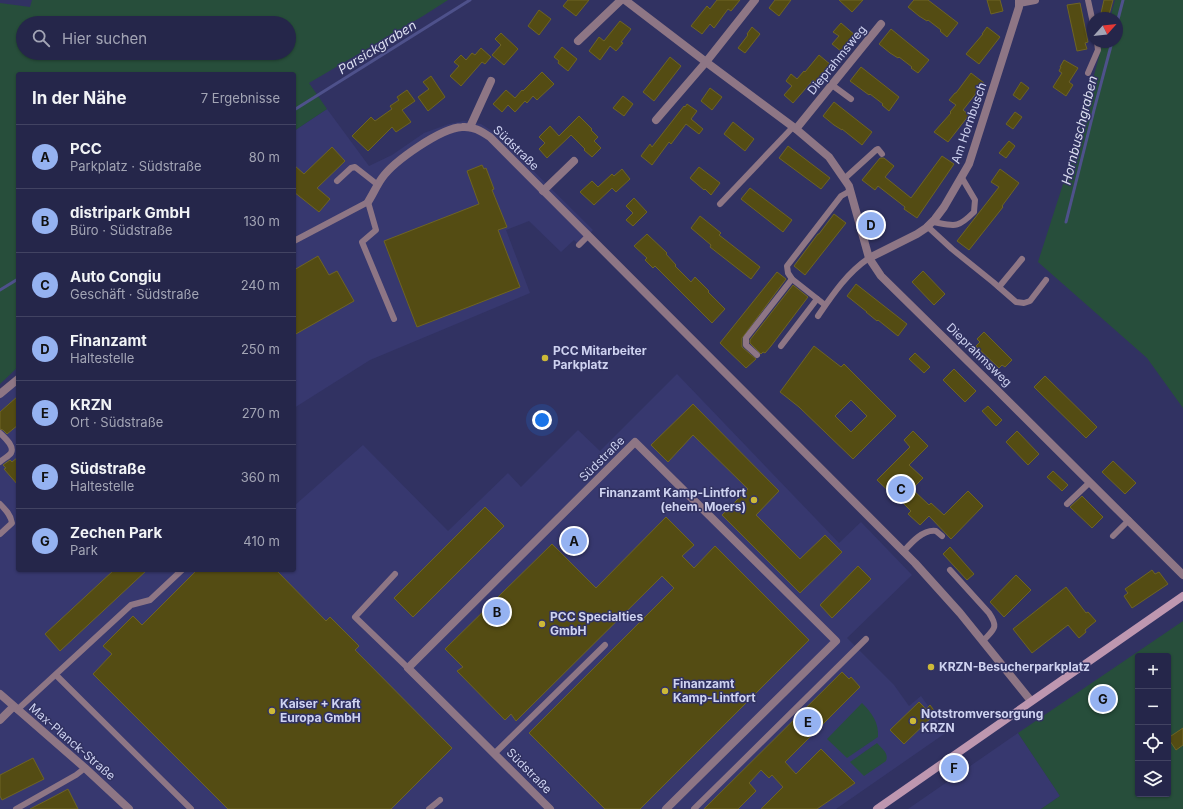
<!DOCTYPE html>
<html lang="de">
<head>
<meta charset="utf-8">
<style>
  :root { --surface:#25264a; --page:#2d2e51; --text:#f1f3f6; --muted:#a3a5b5; --line:#424362; --accent:#95b2f1 }
  body { margin:0; font-family:Inter,sans-serif; background:var(--page); color:var(--text) }
  .controls { position:absolute; right:12px; bottom:12px; display:grid; overflow:hidden; border-radius:4px; box-shadow:0 1px 3px #0004 }
  .controls button { width:36px; height:36px; display:grid; place-items:center; padding:0; border:0; border-bottom:1px solid var(--line); background:var(--surface); color:var(--text); font:20px sans-serif }
  .compass { position:absolute; left:1087px; top:12px; width:36px; height:36px; border-radius:50%; background:var(--surface); box-shadow:0 1px 3px #0004; rotate:63deg }
  .you { position:absolute; left:542px; top:420px; width:14px; height:14px; margin:-10px; border:3px solid #fff; border-radius:50%; background:#1a73e8; box-shadow:0 0 0 6px #1a73e833 }
  .badge { display:grid; place-items:center; width:26px; height:26px; border-radius:50%; background:var(--accent); color:#111; font-size:13px; font-weight:700 }
  .pin { position:absolute; translate:-50% -50%; border:2px solid #fff; box-shadow:0 1px 4px #0006 }
  .list { margin:0; padding:0; list-style:none }
  h2 { display:flex; justify-content:space-between; align-items:center; height:52px; margin:0; padding:0 16px; font-size:17px }
  h2 small { font-size:13px; font-weight:400; color:var(--muted) }
  .list li { display:grid; grid-template-columns:26px 1fr auto; gap:12px; align-items:center; box-sizing:border-box; height:64px; padding:0 16px; border-top:1px solid var(--line) }
  .list b { display:block; font-size:15px; white-space:nowrap }
  .list p { margin:0; font-size:13px; white-space:nowrap; color:var(--muted) }
  .list em { font-size:13px; font-style:normal; color:var(--muted) }
  .icon { flex:none; width:22px; height:22px; fill:none; stroke:currentColor; stroke-width:2; stroke-linecap:round; stroke-linejoin:round }
  .map { position:relative; flex:none; width:1183px; height:809px; overflow:hidden }
  .search { position:absolute; background:var(--surface); box-shadow:0 1px 3px #0004; left:16px; top:16px; width:280px; height:44px; display:flex; align-items:center; gap:10px; box-sizing:border-box; padding:0 14px; border-radius:22px; color:var(--muted); font-size:15px }
  .panel { position:absolute; background:var(--surface); box-shadow:0 1px 3px #0004; left:16px; top:72px; width:280px; height:500px; border-radius:4px }
  .map>svg:first-child { display:block }
</style>
</head>
<body>
<div class="map">
<svg width="1183" height="809" viewBox="0 0 1183 809">
  <rect width="100%" height="100%" fill="#313262"/>
  <g fill="#37386f">
    <polygon points="327,109 369,166 392,155 424,133 449,124 464,121 481,124 495,133 593,230 579,245 574,240 561,252 529,221 506,230 530,293 370,360 294,408 294,131"/>
    <polygon points="677,374 839,543 861,522 912,575 847,638 894,685 909,706 921,696 947,732 836,809 0,809 0,393 18,378 18,570 294,570 294,506 363,445 448,531 508,473 521,487 578,430 600,451"/>
    <polygon points="1018,733 1060,796 1041,809 908,809"/>
  </g>
  <g fill="#274e3b" fill-rule="evenodd">
    <path d="M 26,0 L 448,0 L 423,16 L 309,83 L 327,109 L 294,131 L 294,74 L 18,74 L 18,367 L 0,384 L 0,3 L 30,7 L 32,0 ZM 23,23 L 289,23 L 289,53 L 23,53 Z"/>
    <polygon points="1115,0 1183,0 1183,408 1147,358 1038,262 1073,153 1103,42 1117,42 1117,18 1110,18"/>
    <path d="M 1183,621 L 1183,809 L 1041,809 L 1060,796 L 1018,733 ZM 1138,656 L 1168,656 L 1168,794 L 1138,794 Z"/>
    <path d="M 862,703 C 872,713 879,723 878,737 L 847,758 L 827,739 Z"/>
    <path d="M 877,743 C 882,749 889,753 886,761 L 864,776 L 850,762 Z"/>
  </g>
  <g fill="none" stroke-linecap="round" stroke-linejoin="round">
    <g stroke="#4e518b" stroke-width="3">
      <polyline points="1117,23 1123,0"/>
      <polyline points="294,110 470,0"/>
      <polyline points="1066,222 1094,110 1112,42"/>
      <polyline points="0,290 18,279"/>
    </g>
  </g>
  <g fill="#544c13" stroke="#6e6425" fill-rule="evenodd">
    <polygon points="568,0 589,0 576,16 563,6"/>
    <polygon points="717,0 740,0 731,11 728,9 714,28 710,24 702,34 691,26 707,6 710,9"/>
    <polygon points="775,0 791,0 779,16 769,8"/>
    <polygon points="839,0 863,0 852,12"/>
    <polygon points="914,0 928,0 958,23 947,37 940,31 941,30 928,20 927,21 919,16 908,7"/>
    <polygon points="987,0 1000,0 1003,11 991,14"/>
    <polygon points="1104,0 1113,0 1109,15 1101,13"/>
    <polygon points="1080,3 1088,42 1085,43 1087,49 1077,51 1067,5"/>
    <polygon points="539,10 551,19 539,35 528,26"/>
    <polygon points="620,21 631,29 621,42 623,43 616,51 610,46 600,60 589,51 599,37 604,41"/>
    <polygon points="841,23 856,36 842,52 832,44 839,36 833,32"/>
    <polygon points="752,27 760,34 745,53 738,48 748,35 747,34"/>
    <polygon points="987,27 1000,37 979,64 966,54 983,34 982,34"/>
    <polygon points="891,29 929,60 918,73 911,68 912,67 899,57 898,58 890,53 879,44"/>
    <polygon points="501,33 518,49 504,65 492,55 501,45 495,39"/>
    <polygon points="562,47 577,59 568,71 558,63 559,61 554,57"/>
    <polygon points="481,48 491,57 485,64 482,62 461,86 450,76 459,66 454,62 461,55 466,60 472,53 475,55"/>
    <polygon points="819,55 831,65 816,82 813,80 793,103 784,95 792,86 786,81 791,74 797,79 804,71 805,72"/>
    <polygon points="670,57 681,66 654,101 643,92"/>
    <polygon points="1064,60 1078,68 1069,82 1073,85 1066,96 1053,87 1062,73 1059,71 1061,67 1060,67"/>
    <polygon points="861,67 899,97 889,111 882,105 883,104 870,94 869,95 850,81"/>
    <polygon points="542,72 554,84 537,100 533,96 527,103 525,101 515,112 508,105 502,112 493,104 506,90 515,98 522,90 523,91"/>
    <polygon points="971,73 984,83 963,110 969,115 948,142 934,132 951,113 950,112 956,105 949,100 955,93 956,93"/>
    <polygon points="431,76 445,97 428,111 418,97 429,89 423,82"/>
    <polygon points="1021,82 1029,88 1020,100 1013,95"/>
    <polygon points="710,88 722,97 712,110 701,101"/>
    <polygon points="407,90 415,101 402,110 411,122 396,132 392,127 368,151 352,136 371,117 375,121 392,109 390,106 399,100 397,97"/>
    <polygon points="623,96 633,104 624,116 613,108"/>
    <polygon points="834,102 872,132 862,145 842,129 842,130 834,125 823,116"/>
    <polygon points="687,104 697,111 691,119 703,129 699,134 686,124 671,144 669,142 652,165 641,156 650,144 652,147 684,106 685,107"/>
    <polygon points="1015,112 1022,117 1013,129 1006,124"/>
    <polygon points="579,116 592,129 591,130 598,137 594,141 601,148 592,157 584,150 585,149 571,135 547,158 539,149 545,143 539,137 550,126 559,136"/>
    <polygon points="733,122 754,139 745,151 724,134"/>
    <polygon points="1009,141 1015,146 1006,158 999,153"/>
    <polygon points="788,146 830,178 821,189 779,158"/>
    <polygon points="332,147 345,161 317,188 330,199 319,212 294,192 294,165 304,174"/>
    <polygon points="942,156 954,164 917,218 904,209 905,207 878,186 875,190 862,180 880,158 884,158 894,166 885,177 911,198"/>
    <polygon points="482,165 484,169 486,168 494,189 492,190 507,227 498,230 520,287 417,327 384,241 479,204 467,171"/>
    <polygon points="699,167 720,183 711,195 705,189 704,190 690,178"/>
    <polygon points="622,169 630,179 616,192 612,188 594,205 580,192 592,181 598,187 612,174 614,176"/>
    <polygon points="1000,169 1019,183 1002,206 1003,207 969,250 957,241 999,187 991,182"/>
    <polygon points="750,188 792,220 783,232 741,199"/>
    <polygon points="634,198 647,212 633,226 626,220 633,213 626,206"/>
    <polygon points="834,214 846,223 805,275 794,266 818,234 819,234"/>
    <polygon points="700,216 721,233 719,235 760,267 751,279 710,247 711,245 691,228"/>
    <polygon points="647,234 667,253 666,254 676,265 675,266 691,282 695,277 709,291 708,292 725,309 712,323 655,266 653,268 645,260 647,258 634,246"/>
    <polygon points="318,256 329,275 337,271 354,301 294,335 294,270"/>
    <polygon points="923,271 945,294 934,305 912,282"/>
    <polygon points="777,272 786,279 742,338 742,347 756,359 746,368 720,343"/>
    <polygon points="856,284 907,324 898,336 878,320 877,321 866,312 867,312 847,296"/>
    <polygon points="793,285 808,297 771,346 765,353 763,352 761,354 750,343 750,340"/>
    <polygon points="984,332 1012,360 1005,367 1002,365 999,368 976,346 980,342 977,339"/>
    <path d="M 814,346 L 841,367 L 844,364 L 896,416 L 853,459 L 799,407 L 780,392 ZM 851,400 L 867,416 L 851,432 L 835,416 Z"/>
    <polygon points="915,353 930,367 924,373 909,359"/>
    <polygon points="954,369 976,391 965,402 943,380"/>
    <polygon points="1045,376 1097,427 1086,438 1034,387"/>
    <polygon points="18,396 18,425 7,434 3,430 0,429 0,412"/>
    <polygon points="693,404 779,491 756,515 800,559 825,535 842,552 800,593 722,515 748,489 693,435 668,462 651,445"/>
    <polygon points="988,406 1002,420 996,426 982,411"/>
    <polygon points="913,431 928,446 909,465 923,478 912,489 929,505 931,503 944,515 968,491 983,506 951,539 929,516 920,525 908,514 911,511 900,500 899,501 877,480 910,447 904,440"/>
    <polygon points="1017,431 1039,454 1028,465 1006,442"/>
    <polygon points="18,457 18,485 4,469 6,468 3,465 10,460 12,462"/>
    <polygon points="1113,461 1136,483 1125,494 1102,472"/>
    <polygon points="1053,471 1068,485 1062,491 1047,477"/>
    <polygon points="1082,496 1103,517 1092,528 1070,507"/>
    <polygon points="485,507 504,526 413,617 394,598"/>
    <polygon points="666,517 694,545 682,556 694,568 715,546 809,640 640,809 605,809 529,733 674,588 662,576 516,721 511,714 505,720 457,671 463,667 445,649 552,544 596,588"/>
    <polygon points="950,547 974,574 967,580 943,554"/>
    <polygon points="858,566 871,579 832,618 820,605"/>
    <polygon points="114,570 147,570 60,651 45,634"/>
    <polygon points="197,570 276,570 326,621 330,617 359,646 355,650 452,748 391,809 228,809 93,674 112,654 103,646 133,616 142,625"/>
    <polygon points="1152,570 1155,574 1159,572 1168,584 1132,608 1124,596 1128,593 1125,589"/>
    <polygon points="1016,575 1031,590 1004,617 990,602"/>
    <polygon points="1066,587 1086,613 1088,612 1096,621 1085,630 1086,632 1079,638 1068,625 1032,653 1013,629"/>
    <polygon points="842,672 849,679 851,677 860,687 785,762 796,774 821,749 855,783 817,809 761,809 783,787 772,775 769,778 761,770 749,783 756,791 738,809 704,809"/>
    <polygon points="919,702 926,709 930,705 936,713 904,744 890,730"/>
    <polygon points="1183,728 1183,745 1176,750 1168,738"/>
    <polygon points="33,758 44,779 2,800 0,796 0,775"/>
    <polygon points="68,789 78,809 30,809 55,796"/>
  </g>
  <g fill="none" stroke-linecap="round" stroke-linejoin="round">
    <g stroke="#8e7685" stroke-width="6">
      <polyline points="1088,0 1093,23"/>
      <polyline points="1088,73 1098,50 1097,42"/>
      <polyline points="832,85 851,99"/>
      <polyline points="844,179 876,150 878,149 882,154"/>
      <polyline points="337,181 351,168 355,167 378,185"/>
      <polyline points="720,204 793,127"/>
      <path d="M 933,222 C 955,226 957,229 974,212 L 975,200 L 962,178"/>
      <polyline points="927,226 952,249 993,282 1016,302 1024,303 1030,301 1046,280"/>
      <polyline points="294,241 368,202 376,230 362,242 394,319"/>
      <polyline points="579,245 588,236"/>
      <polyline points="999,287 1022,259"/>
      <polyline points="825,305 792,279 788,273 787,266 841,196 850,191"/>
      <path d="M 818,316 C 833,294 847,273 869,258"/>
      <polyline points="781,346 817,299"/>
      <polyline points="757,355 746,345 746,338 792,279"/>
      <path d="M 0,433 C 4,437 15,446 11,453 C 9,456 3,459 0,462"/>
      <path d="M 0,504 C 5,509 11,515 12,523 L 0,534"/>
      <polyline points="1067,504 1090,482"/>
      <polyline points="1113,536 1129,520"/>
      <path d="M 903,552 C 911,543 923,529 936,531 L 942,536"/>
      <path d="M 950,570 L 989,613 C 999,628 994,629 983,641"/>
      <polyline points="395,574 355,617 408,668"/>
      <polyline points="56,675 191,809"/>
      <polyline points="17,710 131,605 150,600 182,570"/>
      <polyline points="494,754 605,645"/>
      <polyline points="16,809 76,775 85,768"/>
      <polyline points="429,809 440,800"/>
      <polyline points="694,809 866,639"/>
    </g>
    <g stroke="#8e7685" stroke-width="8">
      <polyline points="625,0 706,62 796,129 829,157 849,186 869,258 881,276 995,388 1183,575"/>
      <polyline points="1019,3 1035,0"/>
      <polyline points="578,41 621,0"/>
      <polyline points="656,120 706,62 755,0"/>
      <polyline points="470,127 491,81"/>
      <polyline points="796,129 881,24"/>
      <polyline points="543,191 574,161"/>
      <path d="M 368,202 C 373,194 377,185 382,178 C 394,161 441,128 462,127 C 473,126 481,131 490,137 L 915,563 L 960,613 L 1031,701"/>
      <polyline points="869,258 917,234 926,228 935,219 944,207 969,164 1019,7 1019,0"/>
      <polyline points="0,394 18,379"/>
      <polyline points="0,694 85,768 129,809"/>
      <polyline points="0,720 13,707"/>
      <polyline points="550,809 408,668 635,442 836,641 666,809"/>
    </g>
    <polyline stroke="#be97b0" stroke-width="8" points="877,809 1183,596"/>
  </g>
  <g fill="#cdb938" stroke="#313262" stroke-width="1.5">
    <circle cx="545" cy="358" r="4"/>
    <circle cx="754" cy="500" r="4"/>
    <circle cx="542" cy="624" r="4"/>
    <circle cx="931" cy="667" r="4"/>
    <circle cx="665" cy="691" r="4"/>
    <circle cx="272" cy="711" r="4"/>
    <circle cx="913" cy="721" r="4"/>
  </g>
  <g text-anchor="middle" stroke-width="3" stroke-linejoin="round" paint-order="stroke">
    <g font-size="12" fill="#ced2f0" stroke="#313262">
      <text transform="translate(837 60) rotate(-51)" y="4">Dieprahmsweg</text>
      <text transform="translate(969 123) rotate(-71)" y="4">Am Hornbusch</text>
      <text transform="translate(516 148) rotate(44)" y="4">Südstraße</text>
      <text transform="translate(979 355) rotate(44)" y="4">Dieprahmsweg</text>
      <text transform="translate(602 459) rotate(-45)" y="4">Südstraße</text>
      <text transform="translate(72 742) rotate(41)" y="4">Max-Planck-Straße</text>
      <text transform="translate(529 771) rotate(45)" y="4">Südstraße</text>
    </g>
    <g font-size="12" font-weight="bold" fill="#ced2f0" stroke="#313262" text-anchor="start">
      <text x="553" y="355">PCC Mitarbeiter<tspan x="553" dy="14">Parkplatz</tspan></text>
      <text x="746" y="497" text-anchor="end">Finanzamt Kamp-Lintfort<tspan x="746" dy="14">(ehem. Moers)</tspan></text>
      <text x="550" y="621">PCC Specialties<tspan x="550" dy="14">GmbH</tspan></text>
      <text x="939" y="671">KRZN-Besucherparkplatz</text>
      <text x="673" y="688">Finanzamt<tspan x="673" dy="14">Kamp-Lintfort</tspan></text>
      <text x="280" y="708">Kaiser + Kraft<tspan x="280" dy="14">Europa GmbH</tspan></text>
      <text x="921" y="718">Notstromversorgung<tspan x="921" dy="14">KRZN</tspan></text>
    </g>
    <g font-size="13" font-style="italic" fill="#dbdef0" stroke="#313262">
      <text transform="translate(377 47) rotate(-32)" y="5">Parsickgraben</text>
      <text transform="translate(1079 130) rotate(-76)" y="5">Hornbuschgraben</text>
    </g>
  </g>
</svg>
<div class="controls">
<button>+</button>
<button>−</button>
<button><svg class="icon" aria-label="locate" viewBox="0 0 24 24"><circle cx="12" cy="12" r="6"/><path d="M12 2v4M12 18v4M2 12h4M18 12h4"/></svg></button>
<button><svg class="icon" aria-label="layers" viewBox="0 0 24 24"><path d="M12 4l9 5-9 5-9-5zM3 14l9 5 9-5"/></svg></button>
</div>
<svg class="compass" viewBox="-18 -18 36 36"><path d="M0-13l5 13h-10z" fill="#e53935"/><path d="M0 13l5-13h-10z" fill="#a3a5b5"/></svg>
<div class="you"></div>
<div class="pin badge" style="left:574px;top:541px">A</div>
<div class="pin badge" style="left:497px;top:612px">B</div>
<div class="pin badge" style="left:901px;top:489px">C</div>
<div class="pin badge" style="left:871px;top:225px">D</div>
<div class="pin badge" style="left:808px;top:722px">E</div>
<div class="pin badge" style="left:954px;top:768px">F</div>
<div class="pin badge" style="left:1103px;top:699px">G</div>
<div class="search"><svg class="icon" aria-label="search" viewBox="0 0 24 24"><circle cx="10" cy="10" r="6"/><path d="M15 15l6 6"/></svg>Hier suchen</div>
<section class="panel">
<h2>In der Nähe<small>7 Ergebnisse</small></h2>
<ul class="list">
<li><span class="badge">A</span><div><b>PCC</b><p>Parkplatz · Südstraße</p></div><em>80 m</em></li>
<li><span class="badge">B</span><div><b>distripark GmbH</b><p>Büro · Südstraße</p></div><em>130 m</em></li>
<li><span class="badge">C</span><div><b>Auto Congiu</b><p>Geschäft · Südstraße</p></div><em>240 m</em></li>
<li><span class="badge">D</span><div><b>Finanzamt</b><p>Haltestelle</p></div><em>250 m</em></li>
<li><span class="badge">E</span><div><b>KRZN</b><p>Ort · Südstraße</p></div><em>270 m</em></li>
<li><span class="badge">F</span><div><b>Südstraße</b><p>Haltestelle</p></div><em>360 m</em></li>
<li><span class="badge">G</span><div><b>Zechen Park</b><p>Park</p></div><em>410 m</em></li>
</ul>
</section>
</div>
</body>
</html>
